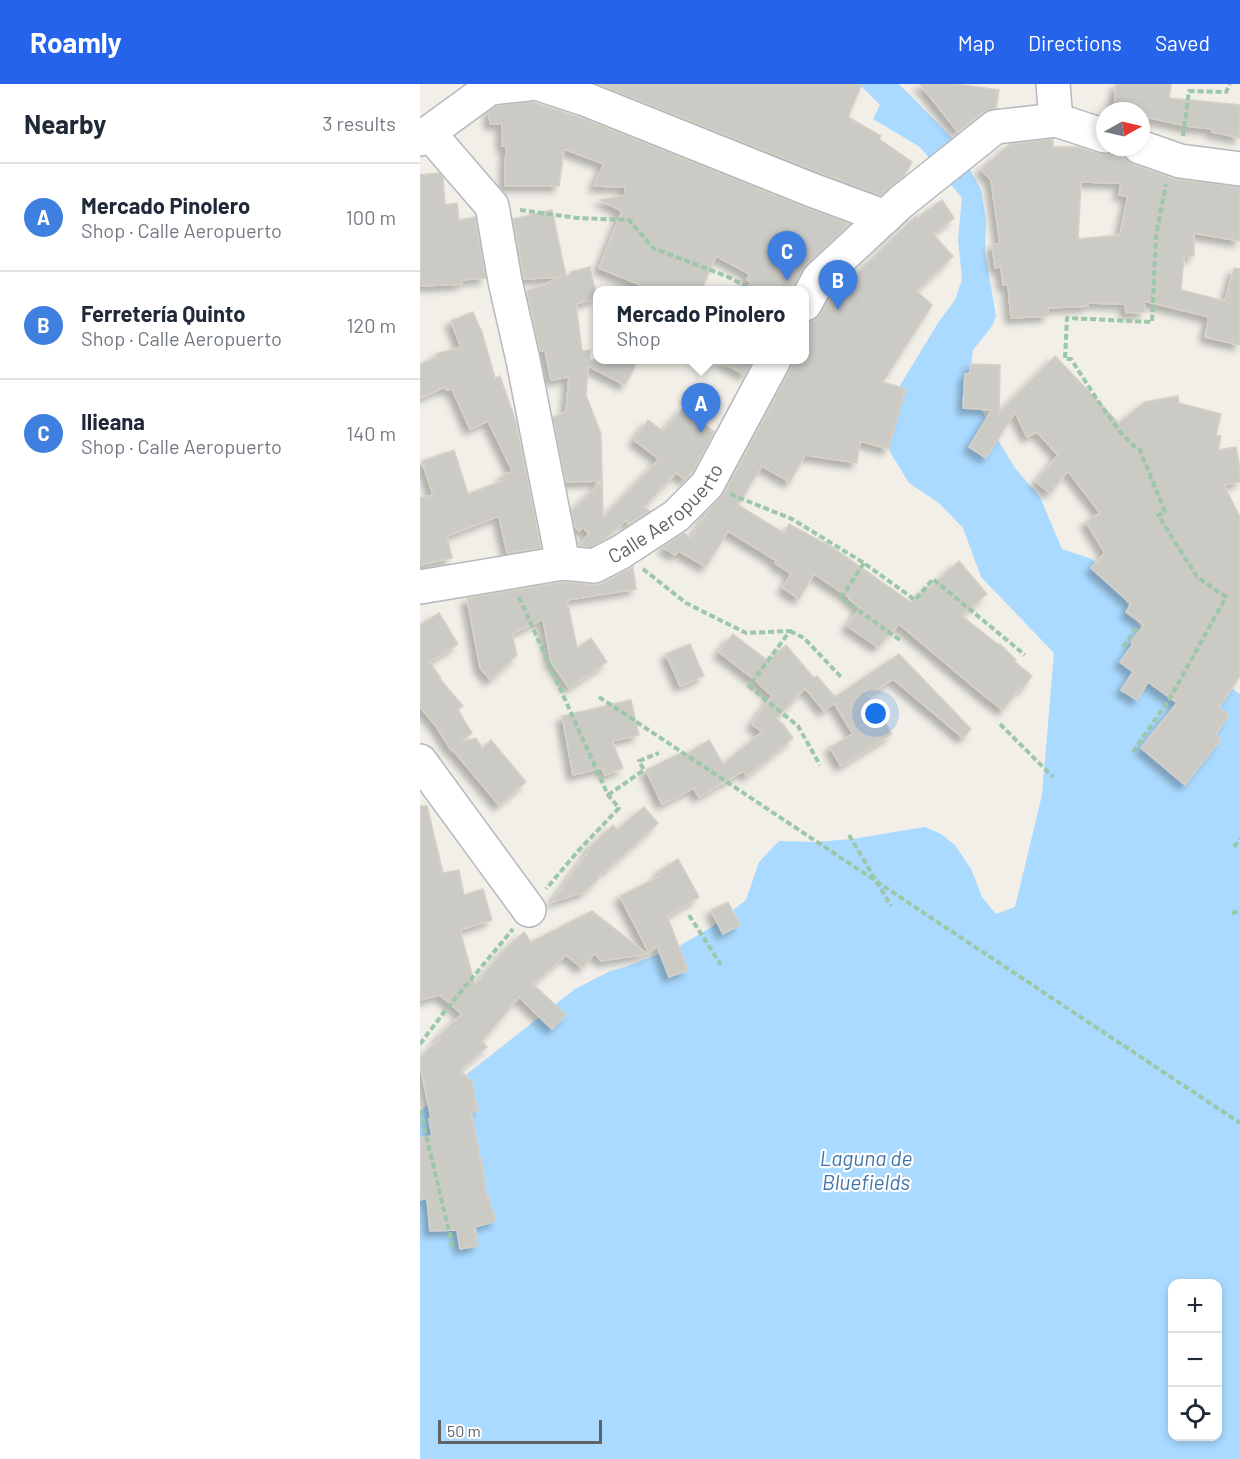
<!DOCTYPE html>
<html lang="en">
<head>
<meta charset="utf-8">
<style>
  :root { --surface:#fff; --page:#f2f2f3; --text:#1f2937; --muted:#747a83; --line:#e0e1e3; --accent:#2563eb }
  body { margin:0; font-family:Barlow,sans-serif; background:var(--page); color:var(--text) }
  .controls { position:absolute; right:18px; bottom:18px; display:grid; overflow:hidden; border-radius:12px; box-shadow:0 3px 9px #0003 }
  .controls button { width:54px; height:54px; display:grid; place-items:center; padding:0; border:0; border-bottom:2px solid var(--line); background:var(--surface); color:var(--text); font:30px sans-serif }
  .compass { position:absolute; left:676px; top:18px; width:54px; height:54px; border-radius:50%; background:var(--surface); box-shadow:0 3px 9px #0003; rotate:82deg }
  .scale { position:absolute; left:18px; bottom:15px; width:164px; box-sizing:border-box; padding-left:6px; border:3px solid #5f6368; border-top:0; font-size:16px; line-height:21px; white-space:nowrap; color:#5f6368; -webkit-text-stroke:4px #fff; paint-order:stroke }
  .you { position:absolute; left:456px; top:630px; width:21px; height:21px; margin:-15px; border:4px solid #fff; border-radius:50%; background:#1a73e8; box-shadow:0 0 0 9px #1a73e833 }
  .badge { display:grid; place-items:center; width:39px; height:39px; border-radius:50%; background:var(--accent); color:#fff; font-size:20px; font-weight:700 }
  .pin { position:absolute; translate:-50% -50px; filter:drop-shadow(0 2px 3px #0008) }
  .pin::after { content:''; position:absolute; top:32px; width:21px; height:18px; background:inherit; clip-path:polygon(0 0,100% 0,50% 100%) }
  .popup { position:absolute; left:173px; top:202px; width:216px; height:78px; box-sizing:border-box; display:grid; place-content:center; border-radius:12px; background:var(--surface); filter:drop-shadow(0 2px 4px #0005); font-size:20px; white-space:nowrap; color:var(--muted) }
  .popup b { font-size:22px; color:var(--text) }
  .popup::after { content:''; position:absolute; left:50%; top:100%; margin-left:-12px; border:12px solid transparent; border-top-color:var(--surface) }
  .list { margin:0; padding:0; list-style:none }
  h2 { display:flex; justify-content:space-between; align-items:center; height:78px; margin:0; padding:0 24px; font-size:26px }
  h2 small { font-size:20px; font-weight:400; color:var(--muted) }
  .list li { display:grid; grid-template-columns:39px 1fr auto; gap:18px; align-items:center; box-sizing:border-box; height:108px; padding:0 24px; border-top:2px solid var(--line) }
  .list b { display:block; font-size:22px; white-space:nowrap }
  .list p { margin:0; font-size:20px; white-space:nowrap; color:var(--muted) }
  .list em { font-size:20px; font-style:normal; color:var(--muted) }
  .icon { flex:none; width:33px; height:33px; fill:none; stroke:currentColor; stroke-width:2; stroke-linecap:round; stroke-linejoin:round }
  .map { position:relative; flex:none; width:820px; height:1375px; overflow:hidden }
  header { display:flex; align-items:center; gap:36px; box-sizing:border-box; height:84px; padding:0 30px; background:var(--accent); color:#fff }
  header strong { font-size:28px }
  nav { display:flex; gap:33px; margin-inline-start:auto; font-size:21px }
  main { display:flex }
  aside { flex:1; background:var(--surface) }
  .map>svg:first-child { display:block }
</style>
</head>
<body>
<header>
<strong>Roamly</strong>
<nav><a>Map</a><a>Directions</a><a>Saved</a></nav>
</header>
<main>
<aside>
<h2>Nearby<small>3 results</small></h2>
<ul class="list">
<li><span class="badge" style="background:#3f7fe0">A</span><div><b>Mercado Pinolero</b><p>Shop · Calle Aeropuerto</p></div><em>100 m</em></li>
<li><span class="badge" style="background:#3f7fe0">B</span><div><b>Ferretería Quinto</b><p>Shop · Calle Aeropuerto</p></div><em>120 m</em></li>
<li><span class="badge" style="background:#3f7fe0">C</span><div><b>Ilieana</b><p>Shop · Calle Aeropuerto</p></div><em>140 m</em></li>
</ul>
</aside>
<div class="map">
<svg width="820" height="1375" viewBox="0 0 820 1375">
  <defs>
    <filter id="shadow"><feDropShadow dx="-5.5" dy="5.5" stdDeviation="3" flood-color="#0004"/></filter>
  </defs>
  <rect width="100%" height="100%" fill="#f1efe8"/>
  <path fill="#aadaff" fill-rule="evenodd" d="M 439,0 L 479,0 L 533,55 L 561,106 L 566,136 L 565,169 L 576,232 L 572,242 L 553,266 L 549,298 L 570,343 L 595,384 L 620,413 L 642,465 L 672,475 L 698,502 L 719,541 L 727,549 L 820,610 L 820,1375 L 0,1375 L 0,1027 L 155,905 L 190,887 L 205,883 L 259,862 L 290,844 L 326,816 L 339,778 L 359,757 L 395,758 L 432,755 L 505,743 L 521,750 L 535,761 L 551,785 L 562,813 L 576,830 L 595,823 L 622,711 L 634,569 L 561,493 L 543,444 L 519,419 L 489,399 L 470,368 L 466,337 L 473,313 L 518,239 L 535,216 L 542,195 L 538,155 L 542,114 L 500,63 L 453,35 L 460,21 ZM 752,1200 L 798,1200 L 798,1352 L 752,1352 Z"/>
  <g fill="#cccac5" stroke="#d6d1c6" stroke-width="1.5" fill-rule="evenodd" filter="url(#shadow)">
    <polygon points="178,0 442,0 428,33 461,52 459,55 492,78 484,92 461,111 399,88"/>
    <polygon points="500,0 535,0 579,6 576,24 563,28 538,48"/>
    <polygon points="696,0 751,0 749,14 820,21 820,54 792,48 792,45 766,42 721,32 721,27 694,27"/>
    <polygon points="113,18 159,33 385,123 430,140 386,181 371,207 326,207 331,198 327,196 330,190 296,172 281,207 235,207 179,184 202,127 180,116 206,111 205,103 174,102 184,80 144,65 139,102 85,102 86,62 82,62 82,40 70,40 69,28 77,22"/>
    <path d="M 633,55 L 633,63 L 658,63 L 680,70 L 688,70 L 696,67 L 696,72 L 705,73 L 714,81 L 754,95 L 820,103 L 820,157 L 774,149 L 774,172 L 764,172 L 761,206 L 805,217 L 814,184 L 820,185 L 820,261 L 785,253 L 789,233 L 724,217 L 725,228 L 706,229 L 705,220 L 667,219 L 668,222 L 628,224 L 628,232 L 591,234 L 588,200 L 583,201 L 581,183 L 575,184 L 572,160 L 580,160 L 571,96 L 561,85 L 590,60 ZM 661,98 L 701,99 L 699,111 L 708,112 L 700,151 L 658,155 Z"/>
    <polygon points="19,89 23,94 25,121 37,119 39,136 55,133 66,194 41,196 42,200 0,202 0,91"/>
    <polygon points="522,116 534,134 513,150 533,172 497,207 512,221 463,298 486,305 468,365 440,357 437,379 385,371 370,398 342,382 318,421 364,449 369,440 404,459 405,458 492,519 507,503 509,504 539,477 567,510 542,532 579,561 580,560 596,576 594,577 612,592 602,605 600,603 583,626 562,610 479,540 458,563 427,542 440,524 429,515 430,514 394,490 379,515 363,504 371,490 355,479 357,477 308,447 286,483 259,467 255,471 243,463 264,449 271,454 289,426 304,410 371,285 373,276 384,276 384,239 395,236 402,229 414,206 420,200 416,206 418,207 496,132 497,134"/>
    <polygon points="132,126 146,192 151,190 150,188 170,183 177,214 156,220 162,267 170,266 169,276 218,276 205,301 168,282 166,311 181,350 183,434 239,375 214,356 228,336 243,347 264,323 294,348 273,388 272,388 266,396 256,389 224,423 230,427 209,440 206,436 184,456 170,463 159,462 169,450 163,443 159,447 155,443 152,427 182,397 146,398 133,333 146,328 149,293 131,296 125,266 120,267 107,207 142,193 104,195 93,135"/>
    <polygon points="53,228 60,245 61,245 75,294 80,292 96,338 121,464 87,469 79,432 27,452 32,474 0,481 0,414 13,411 2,377 34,366 48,410 85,396 83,390 93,388 68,337 50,345 32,305 26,306 25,303 0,314 0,280 17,273 16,270 41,263 31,237"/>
    <polygon points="635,272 699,339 725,318 758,312 759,319 801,330 796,351 801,352 798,366 816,363 820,384 820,398 804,401 820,433 820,592 799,624 809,631 796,650 801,655 765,701 721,664 757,619 728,598 717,616 701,606 713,588 700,578 713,560 711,558 724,541 706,528 711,520 671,484 685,469 666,438 680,429 648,387 630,409 616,398 638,371 617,348 607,353 595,328 566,374 549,363 572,326 543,324 545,290 550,289 550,280 580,281 579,329"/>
    <polygon points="298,276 333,276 325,291"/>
    <polygon points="213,483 216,505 147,516 157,564 171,554 187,578 149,604 131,578 123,535 92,550 97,571 71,596 60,584 47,514 144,498 173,501 183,499"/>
    <polygon points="19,529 38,560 9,578 21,594 20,595 43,622 38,626 52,649 41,658 56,654 62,664 71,656 106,698 79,721 32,665 31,666 16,642 0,623 0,541"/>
    <polygon points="313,550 348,577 366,561 394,594 397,592 415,613 479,570 551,645 543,654 473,595 448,611 472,650 421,682 410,663 433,650 414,619 404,627 385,604 356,635 363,640 373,654 327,692 323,687 279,713 274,705 276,703 242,720 226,686 263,668 265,671 289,656 303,680 342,648 332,640 352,612 335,596 299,568"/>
    <polygon points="270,560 284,592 260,602 246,570"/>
    <polygon points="211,616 219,651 192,657 203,684 185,691 182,684 153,691 142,632"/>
    <polygon points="0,722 7,722 23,789 39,786 44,811 63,805 72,836 40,846 55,901 86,864 104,848 111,858 172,827 227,870 181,877 175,869 162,884 146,871 113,900 146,931 132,945 99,913 62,957 67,963 40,986 52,998 58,1027 51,1028 61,1079 62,1079 66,1107 76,1137 55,1143 58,1162 40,1165 37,1146 10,1147 7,1114 0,1116 0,1054 12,1052 9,1035 11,1034 2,990 0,987 0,973 20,955 18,953 42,930 20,911 0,916"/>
    <polygon points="224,723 238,739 187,786 186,783 176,797 164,808 132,818 170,765 169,764 193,741 197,746"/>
    <polygon points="258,775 279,813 247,832 268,886 249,893 237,862 229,869 200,812 242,791 239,787"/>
    <polygon points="308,818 320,841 303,850 291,826"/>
  </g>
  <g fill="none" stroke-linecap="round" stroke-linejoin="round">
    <g stroke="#b5b8bc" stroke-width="36">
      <g id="minor">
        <polyline points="119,0 165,15 392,106 465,133"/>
        <polyline points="633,0 636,36"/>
        <polyline points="9,49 72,122 85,197 103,276 143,479"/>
        <polyline points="0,55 70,4 108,0"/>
        <polyline points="720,63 760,77 820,85"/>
        <polyline points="385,220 399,194 481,118 575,43 636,36 685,52"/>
        <path id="s1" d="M 0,503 L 143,479 L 174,482 L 201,468 L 256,432 L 287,401 L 354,276"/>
        <polyline points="0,677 109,826"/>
      </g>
    </g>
    <g stroke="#9cc7a9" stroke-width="4" stroke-dasharray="6 3" stroke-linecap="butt">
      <polyline points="763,52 769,7 806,8 810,0"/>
      <polyline points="100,126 157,134 209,136 233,164 306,192 334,206"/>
      <polyline points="310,410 372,435 444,479 495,516 513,495 605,571"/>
      <polyline points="444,479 421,514 480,556"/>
      <polyline points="223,485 266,519 326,549 370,547 329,602 378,642 400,681"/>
      <polyline points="99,513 188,711 199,724 158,767 126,805"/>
      <polyline points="370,547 384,554 422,594"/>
      <polyline points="703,563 719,541"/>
      <polyline points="179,613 820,1039"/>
      <polyline points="580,640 633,693"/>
      <path d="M 713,668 L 750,614 L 806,513 L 777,493 L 738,431 L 745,428 L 720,366 C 700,356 665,296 651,275 L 645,275 L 647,234 L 732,238 L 736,151 L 746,100"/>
      <polyline points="188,711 224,686 219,677 239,669"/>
      <polyline points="429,751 471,822"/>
      <polyline points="814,763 820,755"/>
      <polyline points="812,830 820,825"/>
      <polyline points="269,831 301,881"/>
      <polyline points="0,960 28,923 93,845"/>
      <polyline points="0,1026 33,1164"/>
    </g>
    <use href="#minor" stroke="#fff" stroke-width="33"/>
  </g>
  <g text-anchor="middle" stroke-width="4.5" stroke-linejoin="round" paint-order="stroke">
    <g font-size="20" fill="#5f6368" stroke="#fff">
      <text dy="7" stroke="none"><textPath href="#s1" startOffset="266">Calle Aeropuerto</textPath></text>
    </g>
    <g font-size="21" font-style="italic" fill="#4174aa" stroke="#fff">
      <text x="446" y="1082">Laguna de<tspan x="446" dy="24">Bluefields</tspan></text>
    </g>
  </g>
</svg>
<div class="controls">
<button>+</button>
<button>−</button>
<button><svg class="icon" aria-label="locate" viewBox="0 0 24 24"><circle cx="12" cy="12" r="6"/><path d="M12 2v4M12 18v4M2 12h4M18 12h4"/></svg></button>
</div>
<svg class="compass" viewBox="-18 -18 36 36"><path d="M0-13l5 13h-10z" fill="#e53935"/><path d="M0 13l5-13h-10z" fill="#747a83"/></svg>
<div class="scale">50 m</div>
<div class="you"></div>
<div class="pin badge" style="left:281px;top:349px;background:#3f7fe0">A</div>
<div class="popup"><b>Mercado Pinolero</b>Shop</div>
<div class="pin badge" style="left:418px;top:226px;background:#3f7fe0">B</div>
<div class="pin badge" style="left:367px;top:197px;background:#3f7fe0">C</div>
</div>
</main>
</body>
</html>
